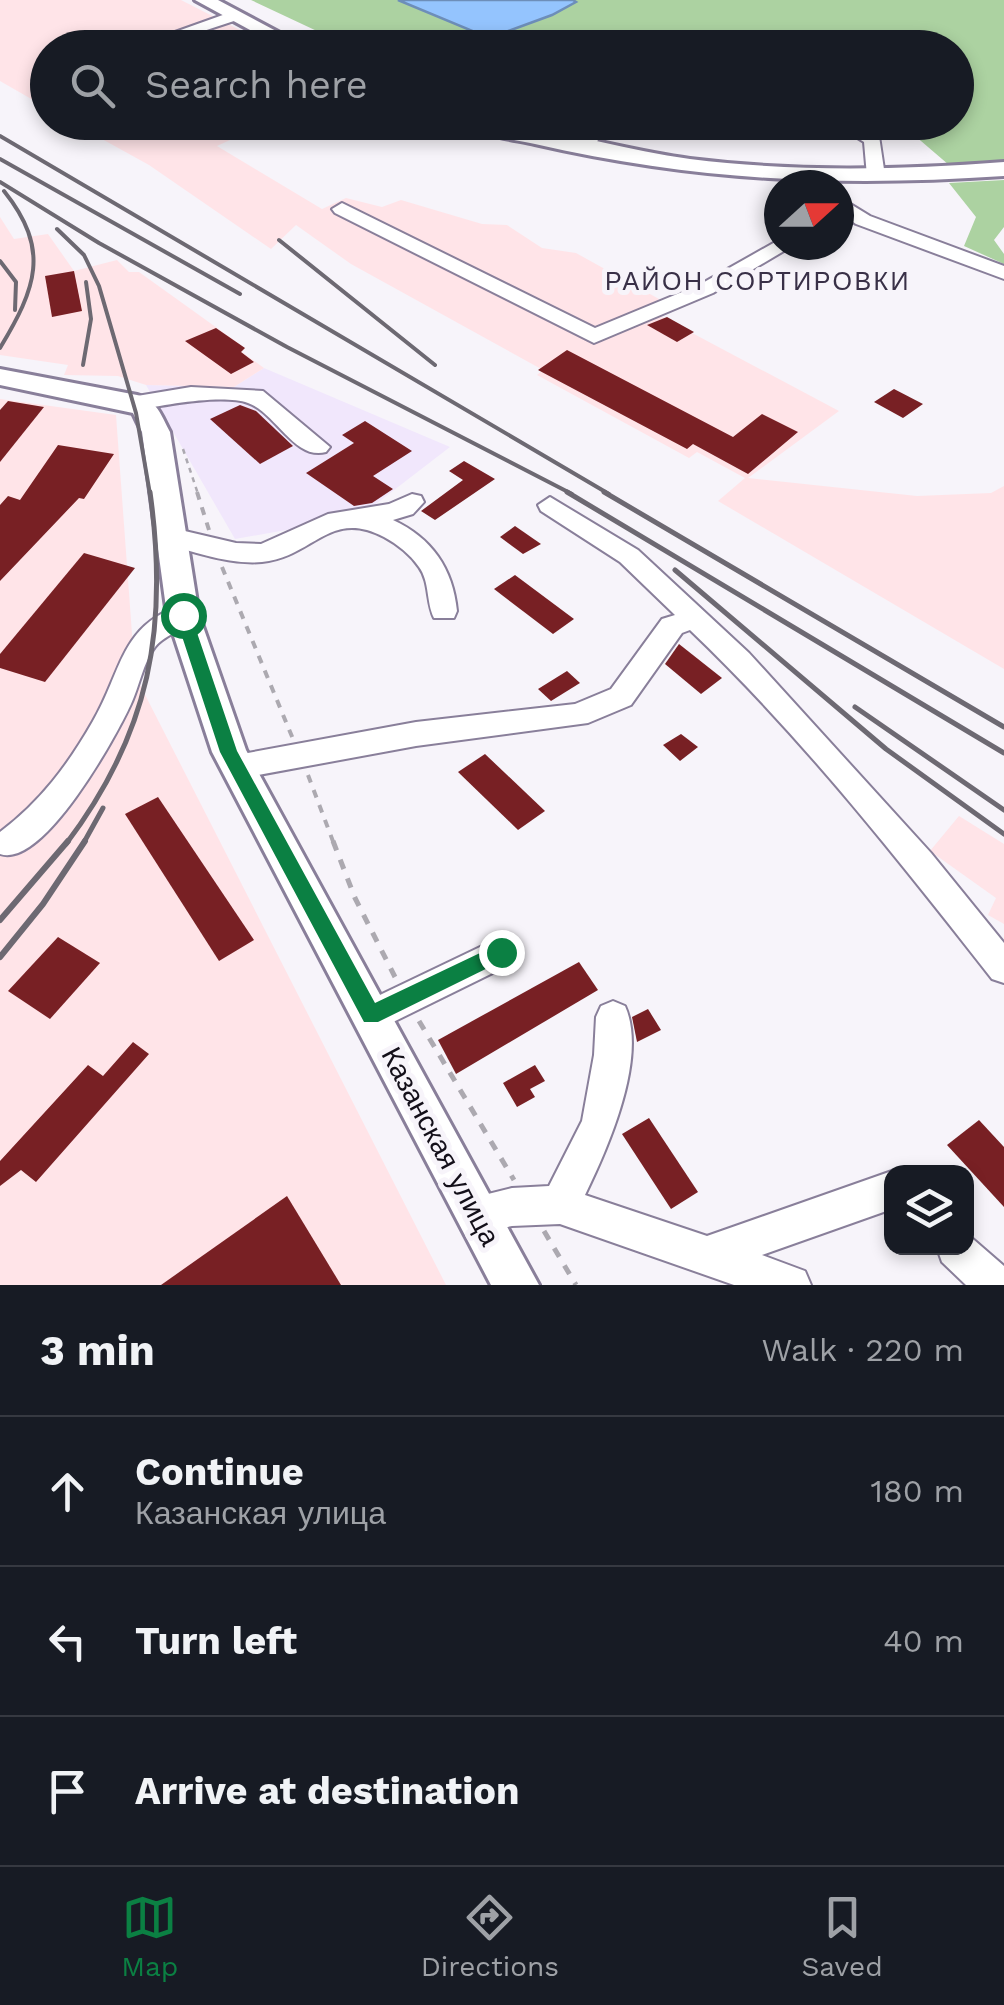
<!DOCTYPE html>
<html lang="en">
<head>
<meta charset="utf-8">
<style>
  :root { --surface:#171b24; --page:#242831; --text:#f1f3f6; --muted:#9ea1a6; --line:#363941; --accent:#0b8043 }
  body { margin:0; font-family:"Work Sans",sans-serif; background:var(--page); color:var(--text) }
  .controls { position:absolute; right:30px; bottom:30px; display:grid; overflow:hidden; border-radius:20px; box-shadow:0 5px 15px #0003 }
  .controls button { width:90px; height:90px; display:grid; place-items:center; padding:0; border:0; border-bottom:2px solid var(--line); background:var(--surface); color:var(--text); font:50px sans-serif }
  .compass { position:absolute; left:764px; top:170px; width:90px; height:90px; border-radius:50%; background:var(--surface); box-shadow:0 5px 15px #0003; rotate:69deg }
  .stop { position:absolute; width:30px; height:30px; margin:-22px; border:8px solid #0b8043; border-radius:50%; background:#fff }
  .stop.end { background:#0b8043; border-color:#fff; box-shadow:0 2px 10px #0008 }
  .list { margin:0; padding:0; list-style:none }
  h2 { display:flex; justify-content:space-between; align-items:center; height:130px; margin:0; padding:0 40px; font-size:42px }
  h2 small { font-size:32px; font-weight:400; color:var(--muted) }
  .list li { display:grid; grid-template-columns:65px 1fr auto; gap:30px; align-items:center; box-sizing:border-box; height:150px; padding:0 40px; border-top:2px solid var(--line) }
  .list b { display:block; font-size:38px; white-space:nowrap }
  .list p { margin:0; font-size:32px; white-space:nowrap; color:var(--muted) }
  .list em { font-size:32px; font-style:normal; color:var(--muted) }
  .icon { flex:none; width:55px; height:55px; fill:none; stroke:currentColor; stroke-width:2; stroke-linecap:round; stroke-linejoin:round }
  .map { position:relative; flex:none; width:1004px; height:1285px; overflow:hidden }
  .search { position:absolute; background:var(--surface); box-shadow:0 5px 15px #0003; left:30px; right:30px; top:30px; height:110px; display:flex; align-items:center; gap:25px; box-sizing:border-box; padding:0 35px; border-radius:55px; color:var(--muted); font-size:38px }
  .sheet { height:580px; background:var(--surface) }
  nav { display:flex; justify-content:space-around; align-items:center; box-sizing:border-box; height:140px; border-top:2px solid var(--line); background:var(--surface); font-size:28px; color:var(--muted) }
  nav a { display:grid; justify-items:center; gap:5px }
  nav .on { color:var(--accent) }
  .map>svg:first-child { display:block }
</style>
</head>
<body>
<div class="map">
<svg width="1004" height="1285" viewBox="0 0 1004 1285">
  <rect width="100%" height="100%" fill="#f7f4fa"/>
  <polygon fill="#f1e7fc" points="264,368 450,447 359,517 235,539 146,385 234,387"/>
  <g fill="#ffe4e8">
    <polygon points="0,0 181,0 273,47 48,48 47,108 0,81"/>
    <polygon points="73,123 267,123 217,146 322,209 346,198 382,207 401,200 482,224 507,225 542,248 576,253 659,299 647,309 839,411 748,478 917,496 991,493 1004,486 1004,669 718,501 745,478 697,452 689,458 537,375 543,370 351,264 296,225 271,249 149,165"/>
    <polygon points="0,217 14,239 48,234 74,271 117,260 129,272 139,272 245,348 242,352 264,368 234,387 146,385 118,376 64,375 68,365 0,355"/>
    <polygon points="0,399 116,415 135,675 446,1285 0,1285"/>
    <polygon points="959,816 1004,844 1004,924 988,915 996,898 930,851"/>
  </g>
  <g fill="#acd2a1">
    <polygon points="251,0 398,0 489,38 552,15 573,0 1004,0 1004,161 949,165 900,123 956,122 956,48 782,48 728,37 685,48 351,47"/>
    <polygon points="1004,180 1004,227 994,240 1004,254 1004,264 964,246 976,217 949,183"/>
  </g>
  <polygon fill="#94c4fe" stroke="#6d8eb9" stroke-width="2.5" points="398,0 573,0 576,2 552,15 489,38"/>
  <g fill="#782024">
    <polygon points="74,271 82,311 52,317 45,276"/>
    <polygon points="667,317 694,332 677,342 647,325"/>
    <polygon points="216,328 245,348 241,352 254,362 231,374 185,341"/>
    <polygon points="567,350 733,437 762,414 798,432 748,474 693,444 687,449 538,370"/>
    <polygon points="894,389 923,404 903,418 874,402"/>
    <polygon points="8,401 44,407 0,462 0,410"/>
    <polygon points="240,405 256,411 293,446 260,464 210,419"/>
    <polygon points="365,421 412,451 373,476 393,489 372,503 354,506 306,473 354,443 342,435"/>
    <polygon points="58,445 114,454 84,499 79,498 0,581 0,505 8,496 20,500"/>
    <polygon points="464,461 495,479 435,520 421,511 463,480 449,471"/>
    <polygon points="515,526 541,544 523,554 500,537"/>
    <polygon points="84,553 135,568 45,682 0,668 0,654"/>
    <polygon points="515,575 574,619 553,634 494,589"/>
    <polygon points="679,644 722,678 701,694 665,664"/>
    <polygon points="567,671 580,683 551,701 538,689"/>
    <polygon points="681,734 698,747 680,761 663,745"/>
    <polygon points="485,754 545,811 518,830 458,772"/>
    <polygon points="158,797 254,940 219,961 125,814"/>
    <polygon points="58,937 100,963 50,1019 8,991"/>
    <polygon points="579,962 598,990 456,1074 438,1040"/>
    <polygon points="648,1009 661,1030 637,1042 632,1017"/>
    <polygon points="133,1042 149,1054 36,1182 21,1170 0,1186 0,1161 88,1065 103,1076"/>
    <polygon points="535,1065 545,1081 530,1089 535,1097 517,1107 503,1083"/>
    <polygon points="649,1118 698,1192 671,1209 622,1134"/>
    <polygon points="979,1120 1004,1147 1004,1207 947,1145"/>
    <polygon points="287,1196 341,1285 161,1285"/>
  </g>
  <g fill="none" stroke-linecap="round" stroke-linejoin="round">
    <g stroke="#897f9a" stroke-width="4">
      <g id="minor">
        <polygon points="234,11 240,13 240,19 155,47 147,42"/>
        <polygon points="593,122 610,122 590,152 578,152 575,148"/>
        <polygon points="832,122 854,122 879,136 885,176 883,180 869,180 867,176 864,142"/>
        <polygon points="839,197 870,216 1004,266 1004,279 856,224 839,212"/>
        <polygon points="342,203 595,328 699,285 777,241 779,245 794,245 713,293 594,343 335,213 332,209"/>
        <path d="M 191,387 L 263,391 L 330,447 L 326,452 C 295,461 275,412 248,403 C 222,394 165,405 137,410 L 126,403 L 137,396 Z"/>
        <path d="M 412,494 L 421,496 L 424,502 L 413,514 L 393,520 C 432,538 453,569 457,611 L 454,618 L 434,618 C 426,602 430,582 419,567 C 410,554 397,544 384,537 C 330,508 313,557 262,562 C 230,565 194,552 163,543 L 159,537 L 172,528 L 236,543 L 261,544 L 328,514 L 389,504 Z"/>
        <path d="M 550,497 L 638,550 L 749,653 L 931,853 L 1004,943 L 1004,983 L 992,979 C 898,859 801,736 690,630 L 682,633 L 631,705 L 588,723 L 416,746 L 237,779 L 226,776 L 222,767 L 226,758 L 237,755 L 416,722 L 575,704 L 611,689 L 662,619 L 675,615 L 620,562 L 541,511 L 538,505 Z"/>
        <path d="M 183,605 L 193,608 L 196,615 C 188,630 166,633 155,647 C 143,663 139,687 131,704 C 116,737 43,869 0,854 L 0,832 C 40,802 68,765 93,721 C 122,672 120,624 183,605 Z"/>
        <polygon points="501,937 513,941 518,952 513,963 383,1027 371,1032 359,1027 354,1016 359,1005"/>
        <path d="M 613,1001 L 625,1006 C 648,1057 608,1148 585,1195 L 707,1236 L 892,1171 L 895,1172 L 892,1172 L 892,1209 L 762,1255 L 805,1271 L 811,1285 L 734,1285 L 560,1224 L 512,1226 L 478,1233 L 464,1228 L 459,1214 L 464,1200 L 512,1188 L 549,1186 L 582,1121 L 594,1055 L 596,1017 L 601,1006 Z"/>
        <polygon points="966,1233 1004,1266 1004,1285 966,1285 942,1262 937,1248 966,1248"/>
      </g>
    </g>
    <g stroke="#897f9a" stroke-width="6">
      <g id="major">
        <polygon points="195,0 218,0 308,48 283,48"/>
        <path d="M 463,122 C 538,122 614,149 690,159 C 795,172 898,170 1004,162 L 1004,176 C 840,187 696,181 535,144 C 514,139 479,136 463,122 Z"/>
        <path d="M 0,369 L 137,395 C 157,400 161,415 170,432 L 199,615 L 246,750 L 539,1285 L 491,1285 L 212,752 L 167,615 L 142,432 L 133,413 L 0,385 Z"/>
      </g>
    </g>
    <polyline stroke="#aca9b0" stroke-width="2.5" stroke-dasharray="5 5" stroke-linecap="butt" points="183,449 198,494"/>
    <g stroke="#aca9b0" stroke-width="4" stroke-dasharray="8 8" stroke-linecap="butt">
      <polyline points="197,492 209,530"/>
      <polyline points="222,567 293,739"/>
      <polyline points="308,775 334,844"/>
    </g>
    <g stroke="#aca9b0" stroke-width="5" stroke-dasharray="10 10" stroke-linecap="butt">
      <polyline points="333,841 355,898 395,977"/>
      <polyline points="419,1021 514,1180"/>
      <polyline points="544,1231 576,1285"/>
    </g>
    <use href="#minor" fill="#fff" fill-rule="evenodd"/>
    <use href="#major" fill="#fff" fill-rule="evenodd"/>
    <g stroke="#6d6972" stroke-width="4">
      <polyline points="0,136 609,494"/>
      <polyline points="0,159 240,294"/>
      <polyline points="0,182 99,243 287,347 572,494"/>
      <polyline points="57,229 84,255 99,286 136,413 150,494"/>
      <polyline points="279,240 435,365"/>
      <polyline points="0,261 16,282 15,310"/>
      <path d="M 0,348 C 36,288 51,250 4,191"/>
      <polyline points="83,365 91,319 86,282"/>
    </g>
    <g stroke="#6d6972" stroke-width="5">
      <polyline points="567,492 1004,753"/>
      <polyline points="604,492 1004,727"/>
      <polyline points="675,570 886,749 1004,834"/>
      <polyline points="855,707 1004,810"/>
      <path d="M 66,844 C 150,733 169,628 150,492"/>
      <polyline points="83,844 103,808"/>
    </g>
    <g stroke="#6d6972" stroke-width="6">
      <polyline points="0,920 68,841"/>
      <polyline points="0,957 43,904 85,841"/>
    </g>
  </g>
  <polygon fill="#0b8043" points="183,609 191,615 237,751 375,1003 501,943 508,946 508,958 378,1022 364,1022 220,752 175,615"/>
  <g text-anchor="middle" stroke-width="10" stroke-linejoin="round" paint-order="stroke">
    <g font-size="25" letter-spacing="2.5" fill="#393047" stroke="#f7f4fa">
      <text x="758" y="290">РАЙОН СОРТИРОВКИ</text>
    </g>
    <g font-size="28" fill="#130f19" stroke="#f7f4fa">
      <text transform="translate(441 1146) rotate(62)" y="10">Казанская улица</text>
    </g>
  </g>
</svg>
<div class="controls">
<button><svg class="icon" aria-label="layers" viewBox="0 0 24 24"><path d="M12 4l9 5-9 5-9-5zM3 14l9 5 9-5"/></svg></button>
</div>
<svg class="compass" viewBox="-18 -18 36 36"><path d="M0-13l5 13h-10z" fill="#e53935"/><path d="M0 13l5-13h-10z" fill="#9ea1a6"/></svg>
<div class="stop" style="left:183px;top:615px"></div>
<div class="stop end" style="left:501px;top:952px"></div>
<div class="search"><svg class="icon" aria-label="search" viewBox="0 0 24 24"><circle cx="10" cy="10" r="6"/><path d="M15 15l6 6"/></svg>Search here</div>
</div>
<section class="sheet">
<h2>3 min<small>Walk · 220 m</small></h2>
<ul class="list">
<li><svg class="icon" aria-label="ahead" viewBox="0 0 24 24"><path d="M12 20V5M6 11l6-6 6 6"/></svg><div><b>Continue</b><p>Казанская улица</p></div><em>180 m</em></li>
<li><svg class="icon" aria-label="left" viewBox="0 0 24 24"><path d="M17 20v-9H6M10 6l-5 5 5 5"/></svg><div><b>Turn left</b></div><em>40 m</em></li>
<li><svg class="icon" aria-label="arrive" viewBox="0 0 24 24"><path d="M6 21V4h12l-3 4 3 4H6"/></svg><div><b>Arrive at destination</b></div></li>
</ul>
</section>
<nav>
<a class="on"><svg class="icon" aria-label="map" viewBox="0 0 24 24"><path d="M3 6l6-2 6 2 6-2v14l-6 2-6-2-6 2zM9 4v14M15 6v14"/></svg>Map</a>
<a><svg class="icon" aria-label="directions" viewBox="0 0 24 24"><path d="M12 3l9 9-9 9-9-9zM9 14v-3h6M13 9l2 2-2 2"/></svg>Directions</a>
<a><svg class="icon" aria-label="saved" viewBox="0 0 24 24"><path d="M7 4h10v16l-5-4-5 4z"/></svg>Saved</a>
</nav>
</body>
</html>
